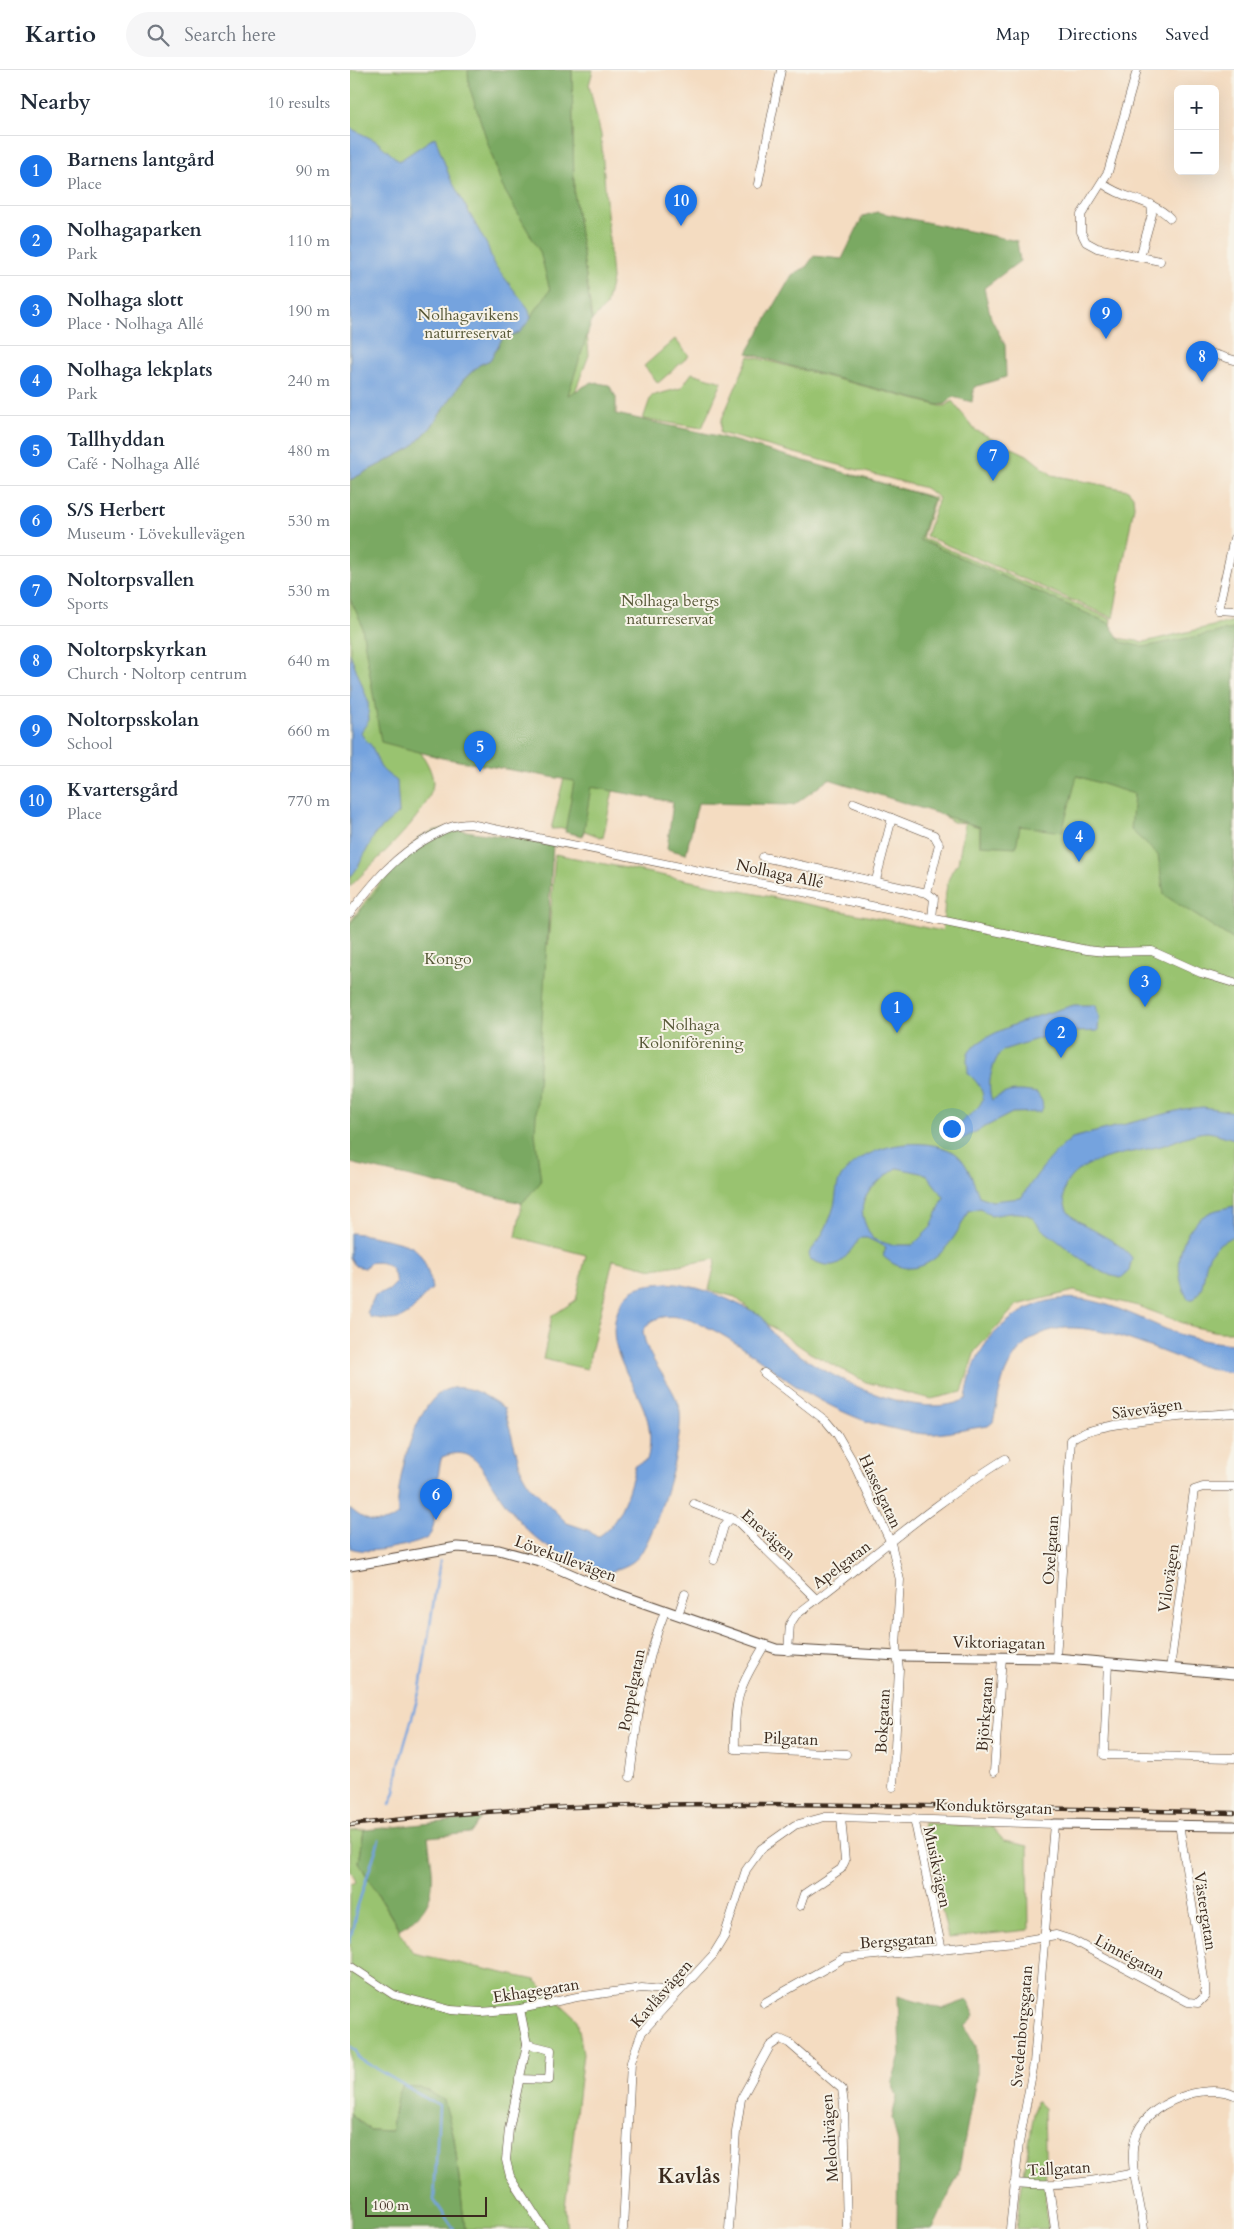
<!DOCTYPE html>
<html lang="en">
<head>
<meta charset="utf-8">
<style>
  :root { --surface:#fff; --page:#f6f6f7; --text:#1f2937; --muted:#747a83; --line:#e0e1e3; --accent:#1a73e8 }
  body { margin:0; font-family:Cardo,serif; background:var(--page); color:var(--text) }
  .controls { position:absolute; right:15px; top:15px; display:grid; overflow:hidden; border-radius:8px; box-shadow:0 5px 20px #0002 }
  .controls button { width:45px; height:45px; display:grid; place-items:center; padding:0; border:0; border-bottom:1px solid var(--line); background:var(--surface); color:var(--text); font:25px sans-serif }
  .scale { position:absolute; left:15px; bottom:12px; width:122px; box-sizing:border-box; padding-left:5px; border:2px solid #3b2a1e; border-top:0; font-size:14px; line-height:18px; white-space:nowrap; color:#3b2a1e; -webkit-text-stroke:4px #f7f3e8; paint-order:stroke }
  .you { position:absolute; left:601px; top:1058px; width:18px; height:18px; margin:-12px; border:4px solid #fff; border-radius:50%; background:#1a73e8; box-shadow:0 0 0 8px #1a73e833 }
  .badge { display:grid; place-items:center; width:32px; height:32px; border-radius:50%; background:var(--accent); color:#fff; font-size:16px; font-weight:700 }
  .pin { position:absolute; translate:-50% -41px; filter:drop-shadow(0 1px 2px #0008) }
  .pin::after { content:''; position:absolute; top:26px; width:18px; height:15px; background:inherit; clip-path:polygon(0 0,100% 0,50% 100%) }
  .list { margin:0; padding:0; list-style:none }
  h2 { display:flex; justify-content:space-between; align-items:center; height:65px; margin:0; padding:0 20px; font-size:21px }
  h2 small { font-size:16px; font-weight:400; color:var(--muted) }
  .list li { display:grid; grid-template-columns:32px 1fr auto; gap:15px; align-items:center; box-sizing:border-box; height:70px; padding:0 20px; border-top:1px solid var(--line) }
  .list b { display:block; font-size:19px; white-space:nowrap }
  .list p { margin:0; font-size:16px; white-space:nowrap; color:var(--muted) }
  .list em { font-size:16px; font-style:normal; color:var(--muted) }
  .icon { flex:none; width:28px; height:28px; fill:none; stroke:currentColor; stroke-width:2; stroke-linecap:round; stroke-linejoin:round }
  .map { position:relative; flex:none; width:884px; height:2159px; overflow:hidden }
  header { display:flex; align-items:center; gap:30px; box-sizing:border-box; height:70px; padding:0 25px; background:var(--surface); border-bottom:1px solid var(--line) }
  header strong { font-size:24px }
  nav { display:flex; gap:28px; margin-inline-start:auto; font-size:18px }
  .search { width:350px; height:45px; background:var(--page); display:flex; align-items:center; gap:12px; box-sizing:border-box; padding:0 18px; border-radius:28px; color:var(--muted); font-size:19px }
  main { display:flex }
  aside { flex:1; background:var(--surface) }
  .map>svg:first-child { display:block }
</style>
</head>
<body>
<header>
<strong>Kartio</strong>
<div class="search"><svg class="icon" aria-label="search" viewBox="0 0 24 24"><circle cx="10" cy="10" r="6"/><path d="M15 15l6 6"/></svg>Search here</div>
<nav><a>Map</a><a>Directions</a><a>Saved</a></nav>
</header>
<main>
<aside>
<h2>Nearby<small>10 results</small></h2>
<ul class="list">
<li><span class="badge">1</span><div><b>Barnens lantgård</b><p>Place</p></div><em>90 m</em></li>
<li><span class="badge">2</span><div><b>Nolhagaparken</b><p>Park</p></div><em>110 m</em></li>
<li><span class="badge">3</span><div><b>Nolhaga slott</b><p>Place · Nolhaga Allé</p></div><em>190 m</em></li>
<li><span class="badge">4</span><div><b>Nolhaga lekplats</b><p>Park</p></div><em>240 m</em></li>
<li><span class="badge">5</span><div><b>Tallhyddan</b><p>Café · Nolhaga Allé</p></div><em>480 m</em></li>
<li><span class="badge">6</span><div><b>S/S Herbert</b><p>Museum · Lövekullevägen</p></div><em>530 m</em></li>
<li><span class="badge">7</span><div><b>Noltorpsvallen</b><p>Sports</p></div><em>530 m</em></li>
<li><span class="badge">8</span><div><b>Noltorpskyrkan</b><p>Church · Noltorp centrum</p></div><em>640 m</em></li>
<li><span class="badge">9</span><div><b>Noltorpsskolan</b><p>School</p></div><em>660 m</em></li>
<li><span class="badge">10</span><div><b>Kvartersgård</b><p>Place</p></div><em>770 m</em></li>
</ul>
</aside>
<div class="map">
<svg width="884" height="2159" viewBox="0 0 884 2159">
  <rect width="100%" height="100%" fill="#f7f3e8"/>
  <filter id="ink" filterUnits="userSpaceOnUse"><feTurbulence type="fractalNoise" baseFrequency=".02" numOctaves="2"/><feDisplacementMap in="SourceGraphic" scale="10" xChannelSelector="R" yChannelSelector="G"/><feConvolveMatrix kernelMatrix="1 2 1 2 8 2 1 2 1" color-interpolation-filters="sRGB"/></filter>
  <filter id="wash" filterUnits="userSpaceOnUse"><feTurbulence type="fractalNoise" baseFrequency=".0096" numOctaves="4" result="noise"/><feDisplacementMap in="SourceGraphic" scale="20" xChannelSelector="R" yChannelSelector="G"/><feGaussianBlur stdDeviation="1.12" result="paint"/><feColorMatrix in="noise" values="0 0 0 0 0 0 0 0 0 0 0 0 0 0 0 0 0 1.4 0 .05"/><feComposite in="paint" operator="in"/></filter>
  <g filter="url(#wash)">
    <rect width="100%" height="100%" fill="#f4dcc1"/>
    <g fill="#99c370" stroke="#6a7647" fill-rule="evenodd">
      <path d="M 0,0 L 149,0 L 236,253 L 239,285 L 223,327 L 223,354 L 500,404 L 585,428 L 572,468 L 761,549 L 759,567 L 794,572 L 884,551 L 884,1262 L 869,1262 L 844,1257 L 788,1236 L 724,1221 L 667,1235 L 625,1281 L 612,1322 L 581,1329 L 516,1312 L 460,1283 L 416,1253 L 385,1227 L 359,1220 L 366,1189 L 303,1199 L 263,1190 L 237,1299 L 193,1289 L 202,1246 L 226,1230 L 236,1185 L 166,1167 L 172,1133 L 177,1127 L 0,1074 L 0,852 L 42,795 L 201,777 L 198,875 L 205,784 L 592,861 C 596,841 592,808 608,793 L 615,753 L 603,752 L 566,728 L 461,704 L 264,716 L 253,768 L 227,758 L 201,759 L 220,684 L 65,676 C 73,684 83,701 83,713 C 83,741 20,795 0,817 ZM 619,754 L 669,757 L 630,775 L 630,757 Z"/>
      <polygon points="222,0 243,0 239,15 251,65 262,209 256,236 242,250 224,122"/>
      <polygon points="325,269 339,286 308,313 294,296"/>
      <polygon points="399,286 590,336 596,336 602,331 625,360 677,385 702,405 778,420 783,426 784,436 763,548 576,466 589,428 575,418 370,363 371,351"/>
      <polygon points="342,303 372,312 352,358 293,349 301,326 331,318"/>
      <polygon points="573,1753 642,1757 654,1771 678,1776 679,1860 598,1868"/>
      <polygon points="14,1760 9,1793 63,1883 185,1910 227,1949 233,1983 215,2138 217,2159 115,2159 104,2067 93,2030 70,2017 46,2033 41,2061 20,2060 0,2043 0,1814 6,1812 0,1798 0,1761"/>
      <polygon points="686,2031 694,2038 697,2159 667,2159 669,2134"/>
    </g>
    <g fill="#7aa962" stroke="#5a6a40">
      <polygon points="118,0 222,0 224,122 242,250 218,325 242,312 259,315 266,327 266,344 368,366 579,427 583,429 570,470 759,553 771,572 794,577 884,559 884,870 814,825 808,785 781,760 784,724 727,706 712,762 670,756 666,777 630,775 630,757 479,709 444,735 348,733 336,784 317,779 323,732 241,717 233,766 215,762 224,711 92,688 31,672 11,552 0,529 0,410 61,378 81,357 113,310 129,295 140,290 152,269 170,262 200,220 190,182 152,116 119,16"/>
      <polygon points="527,142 667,171 670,191 634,218 641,248 655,275 656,307 624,317 622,332 603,327 596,334 589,335 451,299 397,283 442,205 456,197 464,186 492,189 513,146"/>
      <polygon points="96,758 203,774 185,1063 191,1112 172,1133 0,1093 0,854 69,767 83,761"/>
      <path d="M 131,1748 L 121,1763 L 78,1767 C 83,1807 92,1836 49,1859 L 9,1793 L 14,1760 Z"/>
      <polygon points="548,1926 592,1939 617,1930 625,1945 615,1957 626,1976 626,2009 608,2105 583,2159 547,2159 548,2073 542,2047 547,2027 542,2013 550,1986"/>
      <polygon points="52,2016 70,2017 94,2030 104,2067 115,2159 0,2159 0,2043 20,2060 41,2061 46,2033"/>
    </g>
    <g fill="#74a3de" stroke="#58667e" fill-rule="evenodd">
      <polygon points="0,58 26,71 49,91 85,67 100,108 138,177 143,193 178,238 181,248 170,262 152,269 140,290 129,295 113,310 81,357 61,378 0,410"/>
      <path d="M 0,583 L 18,631 L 19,650 L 11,662 C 13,670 19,671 22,677 C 32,699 26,696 47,711 L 49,743 L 25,764 L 8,797 L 0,808 Z"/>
      <path d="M 724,935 L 746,935 L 749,948 L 748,961 L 706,963 L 653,980 C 642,991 636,1016 642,1030 C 659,1019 667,1020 687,1023 L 692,1031 L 693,1038 L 690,1042 L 662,1043 L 612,1069 L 605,1058 C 626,1037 648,1032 618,1003 C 618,997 616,989 618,984 C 629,962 701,942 724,935 Z"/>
      <path d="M 853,1037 L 884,1042 L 884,1069 C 876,1067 866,1063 858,1062 C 843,1062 825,1072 811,1076 C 781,1084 699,1089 716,1138 C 721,1154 769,1168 782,1188 L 779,1201 L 771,1208 C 744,1204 716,1176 693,1160 C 688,1156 685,1149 680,1146 C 669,1140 653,1144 641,1146 L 630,1138 L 618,1141 C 604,1175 569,1220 533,1186 L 536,1177 L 517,1168 L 510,1168 C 493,1190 489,1204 460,1189 L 459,1183 C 471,1169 479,1154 484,1136 C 487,1125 485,1114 493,1104 C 516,1075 572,1064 605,1083 C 617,1091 624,1113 629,1126 L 642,1131 L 671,1128 C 686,1105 701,1085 722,1068 L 834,1039 ZM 547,1098 L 576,1104 L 594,1127 L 581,1157 L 563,1175 L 541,1175 L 523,1169 C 500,1132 517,1120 547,1098 Z"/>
      <path d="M 884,1136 L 884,1166 C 877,1169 869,1173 864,1179 C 850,1194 859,1215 844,1229 L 838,1229 C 821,1201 829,1156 861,1142 C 868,1139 877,1138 884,1136 Z"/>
      <path d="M 0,1163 C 10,1163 54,1172 62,1177 C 74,1183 80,1207 82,1219 C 67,1230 62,1249 41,1250 C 34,1250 28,1247 21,1248 L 17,1243 L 25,1225 L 39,1220 L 46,1213 C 44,1196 35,1190 19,1193 L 15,1198 L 5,1196 L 0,1187 Z"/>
      <path d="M 317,1213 C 346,1215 370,1225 396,1238 C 400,1240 406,1242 410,1245 C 416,1250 419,1260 425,1266 C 464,1301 565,1355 616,1329 C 621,1294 633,1269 661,1249 C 718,1208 763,1237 818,1260 C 839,1269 861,1272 884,1274 L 884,1303 C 818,1298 704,1208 658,1297 C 649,1314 648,1334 643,1352 L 638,1356 C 620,1358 602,1363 585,1364 C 565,1365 541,1358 521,1353 C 495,1344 470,1331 446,1316 C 417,1297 322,1213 293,1261 C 296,1289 320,1309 329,1336 C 337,1364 307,1464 288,1487 C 282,1495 267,1499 258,1503 C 234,1497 204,1484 186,1468 C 171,1455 157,1436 146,1420 C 131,1398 124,1374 92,1387 C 85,1404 89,1455 79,1466 C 73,1473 56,1475 46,1477 C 31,1480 16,1483 0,1478 L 0,1438 C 13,1451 33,1458 48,1445 C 45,1414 65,1329 98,1319 C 118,1313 138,1327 154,1338 L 172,1403 L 179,1415 L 217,1453 L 238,1460 L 247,1467 C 269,1457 280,1418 285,1396 L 297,1390 C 301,1376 301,1359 296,1345 C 285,1310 253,1279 268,1240 C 278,1215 293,1215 317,1213 Z"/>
    </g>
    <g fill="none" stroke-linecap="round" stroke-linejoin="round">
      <g stroke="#74a3de" stroke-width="2.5">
        <polyline points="40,1734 45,1722 49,1694 70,1619 90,1491"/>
        <polyline points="0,1872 6,1841 29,1770"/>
        <polyline points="0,1976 6,1981 8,1988 89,2036 84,2130 104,2159"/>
      </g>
    </g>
  </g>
  <g filter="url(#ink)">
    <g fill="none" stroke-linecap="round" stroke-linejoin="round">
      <g stroke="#574536" stroke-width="9">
        <g id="minor">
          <polyline points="787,0 758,102 731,145 731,162 736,172 747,178 810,191"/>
          <path d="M 752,113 C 773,130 802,129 820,148"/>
          <polyline points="408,114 431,0"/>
          <polyline points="790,187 802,144 801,134"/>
          <polyline points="857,282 884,290"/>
          <polyline points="884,468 868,540 884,541"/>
          <polyline points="504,733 584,765 589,774 577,823"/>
          <polyline points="413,787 577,823 584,828 582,848"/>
          <polyline points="526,810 542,748"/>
          <path d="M 0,843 C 24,812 45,785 80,767 C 94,759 104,754 120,754 L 737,880 L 756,882 L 802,881 L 851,903 L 884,913"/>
          <polyline points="414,1303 476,1351 487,1364 502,1390 541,1473 550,1510 546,1576 549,1599 543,1717"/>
          <polyline points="344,1434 387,1451 466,1529"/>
          <polyline points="364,1490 374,1456 381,1448"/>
          <polyline points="328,1545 335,1524"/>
          <path d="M 414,1576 C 388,1620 384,1627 385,1679 L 496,1684"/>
          <path d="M 438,1581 L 440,1554 L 446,1545 C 516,1493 581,1435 655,1389"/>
          <path d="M 706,1588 L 721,1370 C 738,1351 855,1345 884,1343"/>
          <polyline points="758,1593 754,1685 884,1688"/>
          <polyline points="820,1599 844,1420 853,1417 884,1417"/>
          <polyline points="644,1702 652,1587"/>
          <path d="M 280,1707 C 287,1650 294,1594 315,1541"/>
          <polyline points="564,1748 592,1880"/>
          <polyline points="450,1836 454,1824 491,1799 495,1791 491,1747"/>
          <polyline points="0,1896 44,1925 101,1940 131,1942 170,1939 227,1927 292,1918 313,1920 323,1928"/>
          <polyline points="414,1933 494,1888 665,1872 706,1865 722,1870 838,1932 848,1933 855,1926 855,1915 829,1754"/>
          <polyline points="170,1939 177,1974 159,2059 156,2090 160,2106 194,2159"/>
          <polyline points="169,2009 199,2010 201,1980 177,1974"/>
          <path d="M 664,2113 C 709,2117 740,2112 785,2103"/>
          <polyline points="699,2116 705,2159"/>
          <polyline points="273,2159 281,1992 292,1962 363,1885 374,1867 396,1800 411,1779 445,1755 475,1747 491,1747 704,1754 684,1993 669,2073 660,2159"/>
          <polyline points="379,2159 386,2062 391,2029 420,1976 430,1969 439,1973 492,2019 494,2034 497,2159"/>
          <path d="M 794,2159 C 786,2100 760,2054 831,2027 C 846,2021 869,2018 884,2025"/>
        </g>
      </g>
      <g stroke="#574536" stroke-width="11">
        <g id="tertiary">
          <polyline points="0,1496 107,1477 149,1480 193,1492 262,1522 426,1579 548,1586 706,1588 884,1604"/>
          <polyline points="704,1754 884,1756"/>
        </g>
      </g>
      <use href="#minor" stroke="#fff" stroke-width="8"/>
      <use href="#tertiary" stroke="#fff" stroke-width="9"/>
      <g stroke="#3b2a1e" stroke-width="4.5">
        <path id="rail" d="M 0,1755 C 190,1731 382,1732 573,1736 C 677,1738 780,1740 884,1743"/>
      </g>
      <use href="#rail" stroke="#f7f3e8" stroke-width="2.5" stroke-dasharray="8" stroke-linecap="butt"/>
    </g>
  </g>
  <g text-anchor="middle" stroke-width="4" stroke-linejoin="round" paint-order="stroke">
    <g font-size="16" fill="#575837" stroke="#f7f3e8">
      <text x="118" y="250">Nolhagavikens<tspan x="118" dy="18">naturreservat</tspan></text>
      <text x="320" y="536">Nolhaga bergs<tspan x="320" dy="18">naturreservat</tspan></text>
      <text x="98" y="894">Kongo</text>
      <text x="341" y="960">Nolhaga<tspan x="341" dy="18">Koloniförening</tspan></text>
    </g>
    <g font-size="16" fill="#3b2a1e" stroke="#f7f3e8">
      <text transform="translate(430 803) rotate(12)" y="6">Nolhaga Allé</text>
      <text transform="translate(797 1338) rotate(-8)" y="6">Sävevägen</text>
      <text transform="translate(531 1421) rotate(65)" y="6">Hasselgatan</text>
      <text transform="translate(419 1464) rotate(42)" y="6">Enevägen</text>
      <text transform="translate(700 1480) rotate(-86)" y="6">Oxelgatan</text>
      <text transform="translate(216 1488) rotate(20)" y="6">Lövekullevägen</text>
      <text transform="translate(491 1494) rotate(-37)" y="6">Apelgatan</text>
      <text transform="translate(818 1508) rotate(-82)" y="6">Vilovägen</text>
      <text transform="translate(649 1572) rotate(1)" y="6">Viktoriagatan</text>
      <text transform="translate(281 1620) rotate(-79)" y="6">Poppelgatan</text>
      <text transform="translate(634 1644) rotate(-86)" y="6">Björkgatan</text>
      <text transform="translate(532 1651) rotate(-87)" y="6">Bokgatan</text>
      <text transform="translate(441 1668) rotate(2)" y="6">Pilgatan</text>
      <text transform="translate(644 1736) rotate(2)" y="6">Konduktörsgatan</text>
      <text transform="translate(588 1797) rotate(78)" y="6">Musikvägen</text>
      <text transform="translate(856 1841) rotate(81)" y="6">Västergatan</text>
      <text transform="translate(547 1870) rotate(-4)" y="6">Bergsgatan</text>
      <text transform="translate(780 1886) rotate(28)" y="6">Linnégatan</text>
      <text transform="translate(186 1920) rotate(-9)" y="6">Ekhagegatan</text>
      <text transform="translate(311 1923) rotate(-49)" y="6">Kavlåsvägen</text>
      <text transform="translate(671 1956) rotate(-85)" y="6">Svedenborgsgatan</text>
      <text transform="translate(479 2068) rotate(-94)" y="6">Melodivägen</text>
      <text transform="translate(709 2098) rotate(-3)" y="6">Tallgatan</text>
    </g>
    <g font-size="21" font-weight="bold" fill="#3b2a1e" stroke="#f7f3e8">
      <text x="339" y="2113">Kavlås</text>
    </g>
  </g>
</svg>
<div class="controls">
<button>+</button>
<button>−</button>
</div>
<div class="scale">100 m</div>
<div class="you"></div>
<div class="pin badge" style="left:547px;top:963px">1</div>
<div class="pin badge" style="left:711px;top:988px">2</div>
<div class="pin badge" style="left:795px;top:937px">3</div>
<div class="pin badge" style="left:729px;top:792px">4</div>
<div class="pin badge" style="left:130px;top:702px">5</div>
<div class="pin badge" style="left:86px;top:1450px">6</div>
<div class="pin badge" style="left:643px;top:411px">7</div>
<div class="pin badge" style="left:852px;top:312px">8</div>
<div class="pin badge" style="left:756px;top:269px">9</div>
<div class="pin badge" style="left:331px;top:156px">10</div>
</div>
</main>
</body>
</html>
